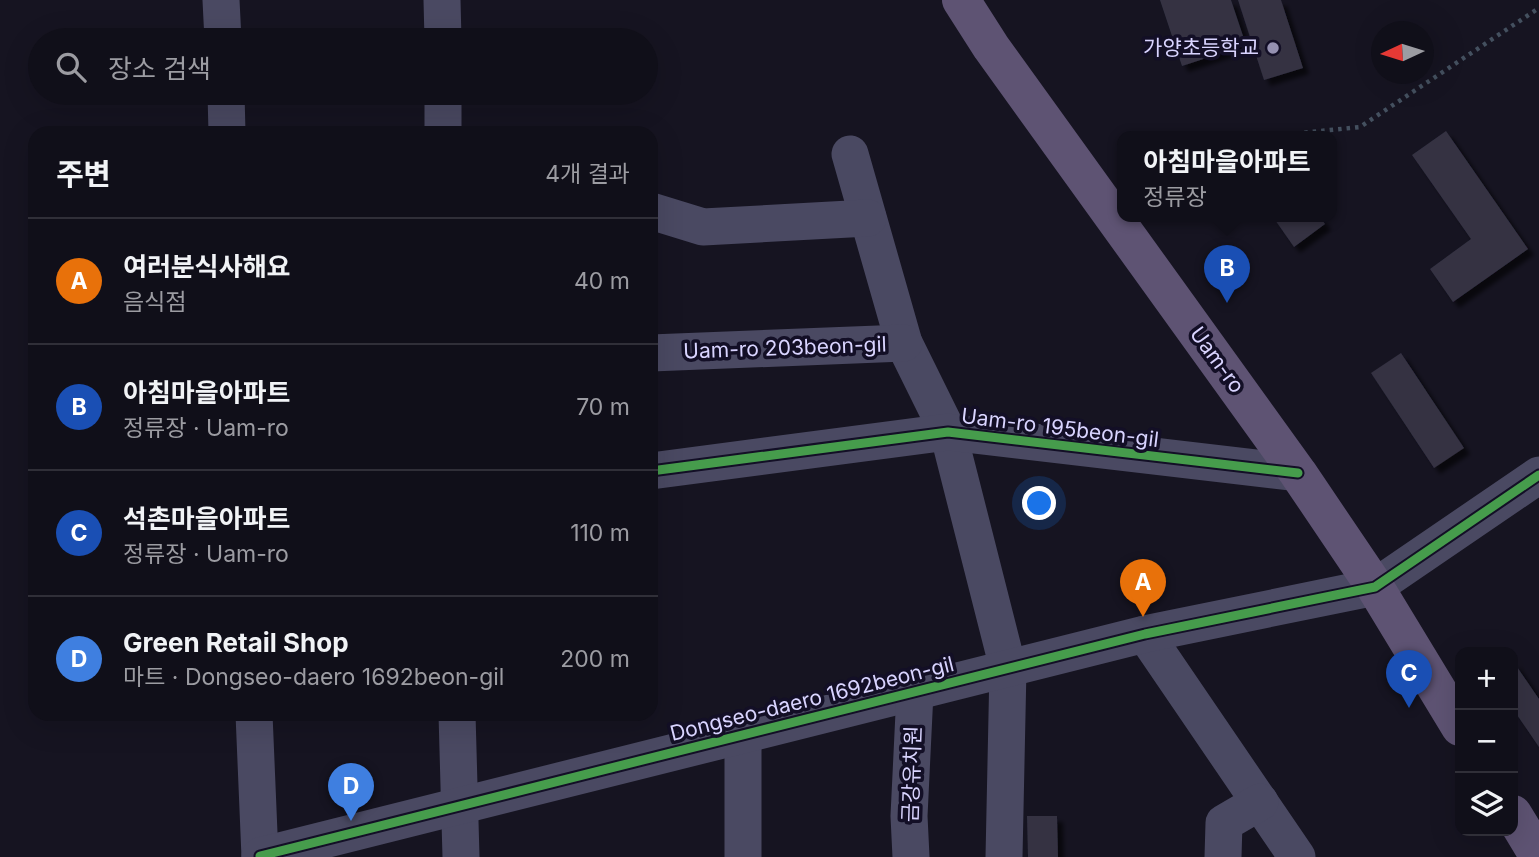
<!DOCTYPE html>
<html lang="ko">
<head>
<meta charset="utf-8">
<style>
  :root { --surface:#100f19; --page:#191822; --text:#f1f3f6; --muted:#9c9ca2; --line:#302f38; --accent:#0b8043 }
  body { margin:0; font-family:Inter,"Noto Sans KR",sans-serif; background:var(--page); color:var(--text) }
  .controls { position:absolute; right:21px; bottom:21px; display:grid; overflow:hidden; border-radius:14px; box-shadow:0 7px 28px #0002 }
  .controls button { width:63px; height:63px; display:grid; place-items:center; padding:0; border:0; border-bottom:2px solid var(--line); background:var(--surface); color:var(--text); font:35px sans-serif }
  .compass { position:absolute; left:1371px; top:21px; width:63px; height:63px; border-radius:50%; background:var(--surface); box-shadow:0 7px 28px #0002; rotate:266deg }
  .you { position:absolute; left:1040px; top:504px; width:24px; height:24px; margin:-18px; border:5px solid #fff; border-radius:50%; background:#1a73e8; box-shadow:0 0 0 10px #1a73e833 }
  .badge { display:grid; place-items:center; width:46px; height:46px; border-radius:50%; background:var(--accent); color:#fff; font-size:23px; font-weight:700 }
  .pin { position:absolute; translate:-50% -58px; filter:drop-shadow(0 2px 4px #0008) }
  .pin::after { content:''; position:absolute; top:37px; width:24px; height:21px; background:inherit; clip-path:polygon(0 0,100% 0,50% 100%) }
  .popup { position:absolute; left:1117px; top:131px; width:220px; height:91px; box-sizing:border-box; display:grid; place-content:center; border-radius:14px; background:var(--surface); filter:drop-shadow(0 2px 5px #0005); font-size:23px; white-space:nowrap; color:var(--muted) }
  .popup b { font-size:26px; color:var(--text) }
  .popup::after { content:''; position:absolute; left:50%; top:100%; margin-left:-14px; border:14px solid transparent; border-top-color:var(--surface) }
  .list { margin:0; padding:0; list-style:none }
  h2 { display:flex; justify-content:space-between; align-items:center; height:91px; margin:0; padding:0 28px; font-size:30px }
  h2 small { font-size:23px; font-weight:400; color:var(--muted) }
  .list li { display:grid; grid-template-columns:46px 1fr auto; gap:21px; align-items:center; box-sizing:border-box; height:126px; padding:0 28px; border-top:2px solid var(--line) }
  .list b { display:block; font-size:26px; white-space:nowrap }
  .list p { margin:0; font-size:23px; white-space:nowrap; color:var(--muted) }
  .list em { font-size:23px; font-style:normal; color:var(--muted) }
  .icon { flex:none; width:38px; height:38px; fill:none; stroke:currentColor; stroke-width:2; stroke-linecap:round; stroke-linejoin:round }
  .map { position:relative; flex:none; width:1539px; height:857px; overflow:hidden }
  .search { position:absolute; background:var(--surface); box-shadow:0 7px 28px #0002; left:28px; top:28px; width:630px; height:77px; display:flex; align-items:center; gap:18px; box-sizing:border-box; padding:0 24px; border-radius:38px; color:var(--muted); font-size:26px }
  .panel { position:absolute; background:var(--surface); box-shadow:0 7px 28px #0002; left:28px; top:126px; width:630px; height:595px; border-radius:21px }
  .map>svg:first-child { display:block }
</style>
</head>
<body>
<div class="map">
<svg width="1539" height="857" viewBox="0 0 1539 857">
  <defs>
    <filter id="shadow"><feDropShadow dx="6" dy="6" stdDeviation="2" flood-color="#0009"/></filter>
  </defs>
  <rect width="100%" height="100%" fill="#161421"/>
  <g fill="#343243" filter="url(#shadow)">
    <polygon points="1160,0 1231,0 1246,45 1182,66"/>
    <polygon points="1238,0 1281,0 1303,68 1264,80"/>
    <polygon points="1446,131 1528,249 1453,302 1430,269 1471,239 1412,155"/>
    <polygon points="1273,217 1320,217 1325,224 1294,247"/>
    <polygon points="1401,353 1464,448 1434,468 1371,373"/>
    <polygon points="1513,661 1539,699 1539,747 1513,709"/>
    <polygon points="1027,816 1057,816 1058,857 1028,857"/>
  </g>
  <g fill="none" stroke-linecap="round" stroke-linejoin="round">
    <polyline stroke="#44505f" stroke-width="4.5" stroke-dasharray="3.5 5" stroke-linecap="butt" points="1262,137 1360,127 1539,8"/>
    <g stroke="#4a4962" stroke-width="37">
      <polyline points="221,0 223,40"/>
      <polyline points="442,0 443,40"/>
      <polyline points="226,93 227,133"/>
      <polyline points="443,93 443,133"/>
      <polyline points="850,154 904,343 948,432 1008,668 1004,857"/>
      <polyline points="651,211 703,227 868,218"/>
      <polyline points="651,353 904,343"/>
      <polyline points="651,471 948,432 1298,473"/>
      <polyline points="1145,634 1297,857"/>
      <polyline points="254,714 260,857"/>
      <polyline points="457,714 461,857"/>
      <polyline points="743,735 743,857"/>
      <polyline points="260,856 1145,634 1375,587 1539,475"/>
      <polyline points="911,857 909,816 915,692"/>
      <polyline points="1223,857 1224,823 1260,802"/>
    </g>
    <g stroke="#5e5373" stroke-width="38">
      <polyline points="961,0 991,47 1298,473 1375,587 1460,727"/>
      <polyline points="1513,814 1539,857"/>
    </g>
    <g stroke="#130f26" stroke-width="13">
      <g id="cycleway">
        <polyline points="651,471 948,432 1298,473"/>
        <polyline points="260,856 1145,634 1375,587 1539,475"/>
      </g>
    </g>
    <use href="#cycleway" stroke="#469c4c" stroke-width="9"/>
  </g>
  <circle fill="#9591b1" stroke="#130f26" stroke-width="2.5" cx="1273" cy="48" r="7"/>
  <g text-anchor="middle" stroke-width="7" stroke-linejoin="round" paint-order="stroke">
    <g font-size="21" fill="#d9d4ff" stroke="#130f26" text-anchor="end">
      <text x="1259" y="55">가양초등학교</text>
    </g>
    <g font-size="21" fill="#d9d4ff" stroke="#130f26">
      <text transform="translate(785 348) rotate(-2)" y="7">Uam-ro 203beon-gil</text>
      <text transform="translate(1217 360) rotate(54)" y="7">Uam-ro</text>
      <text transform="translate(1060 428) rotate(7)" y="7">Uam-ro 195beon-gil</text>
      <text transform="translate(812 699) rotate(-14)" y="7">Dongseo-daero 1692beon-gil</text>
      <text transform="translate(912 774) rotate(-88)" y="7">금강유치원</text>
    </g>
  </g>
</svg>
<div class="controls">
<button>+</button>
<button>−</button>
<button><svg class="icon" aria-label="layers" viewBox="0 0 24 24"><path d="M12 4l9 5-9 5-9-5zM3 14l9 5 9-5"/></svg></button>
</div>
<svg class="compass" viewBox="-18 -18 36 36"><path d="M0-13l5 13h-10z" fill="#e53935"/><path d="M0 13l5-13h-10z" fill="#9c9ca2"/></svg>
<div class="you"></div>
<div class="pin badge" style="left:1143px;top:617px;background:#e8710a">A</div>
<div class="pin badge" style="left:1227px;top:303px;background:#1a4fb4">B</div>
<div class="popup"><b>아침마을아파트</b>정류장</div>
<div class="pin badge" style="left:1409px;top:708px;background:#1a4fb4">C</div>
<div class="pin badge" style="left:351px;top:821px;background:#3f7fe0">D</div>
<div class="search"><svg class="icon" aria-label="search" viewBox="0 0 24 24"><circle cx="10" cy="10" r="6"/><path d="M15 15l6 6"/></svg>장소 검색</div>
<section class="panel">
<h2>주변<small>4개 결과</small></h2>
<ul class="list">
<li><span class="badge" style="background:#e8710a">A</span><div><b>여러분식사해요</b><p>음식점</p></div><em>40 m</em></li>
<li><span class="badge" style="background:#1a4fb4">B</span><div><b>아침마을아파트</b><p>정류장 · Uam-ro</p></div><em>70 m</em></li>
<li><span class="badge" style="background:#1a4fb4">C</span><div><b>석촌마을아파트</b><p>정류장 · Uam-ro</p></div><em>110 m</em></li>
<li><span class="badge" style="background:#3f7fe0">D</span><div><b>Green Retail Shop</b><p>마트 · Dongseo-daero 1692beon-gil</p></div><em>200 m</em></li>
</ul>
</section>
</div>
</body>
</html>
